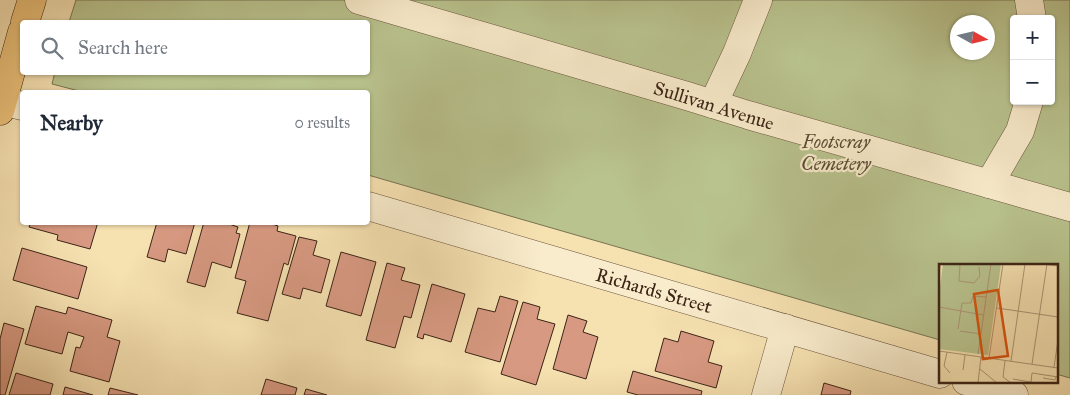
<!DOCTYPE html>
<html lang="en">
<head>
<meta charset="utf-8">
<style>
  :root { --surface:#fff; --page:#f6f6f7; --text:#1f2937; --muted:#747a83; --line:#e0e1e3 }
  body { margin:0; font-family:"IM FELL Great Primer",serif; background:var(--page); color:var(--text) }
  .controls { position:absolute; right:15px; top:15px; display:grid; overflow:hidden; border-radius:5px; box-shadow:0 1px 4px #0004 }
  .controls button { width:45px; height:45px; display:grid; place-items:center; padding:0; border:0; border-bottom:1px solid var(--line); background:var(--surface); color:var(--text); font:25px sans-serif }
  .compass { position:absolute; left:950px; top:15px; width:45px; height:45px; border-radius:50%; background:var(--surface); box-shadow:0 1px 4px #0004; rotate:98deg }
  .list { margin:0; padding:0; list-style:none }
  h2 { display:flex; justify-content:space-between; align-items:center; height:65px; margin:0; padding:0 20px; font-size:21px }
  h2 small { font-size:16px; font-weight:400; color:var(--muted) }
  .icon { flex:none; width:28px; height:28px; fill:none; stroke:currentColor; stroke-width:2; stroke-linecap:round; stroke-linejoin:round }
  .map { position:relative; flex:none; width:1070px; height:395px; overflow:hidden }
  .search { position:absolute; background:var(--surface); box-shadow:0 1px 4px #0004; left:20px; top:20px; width:350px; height:55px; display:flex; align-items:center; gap:12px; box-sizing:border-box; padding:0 18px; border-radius:5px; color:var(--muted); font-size:19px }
  .panel { position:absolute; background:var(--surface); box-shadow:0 1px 4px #0004; left:20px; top:90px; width:350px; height:135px; border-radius:5px }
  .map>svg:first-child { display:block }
</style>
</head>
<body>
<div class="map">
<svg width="1070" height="395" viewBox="0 0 1070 395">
  <rect width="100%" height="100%" fill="#f6e1b1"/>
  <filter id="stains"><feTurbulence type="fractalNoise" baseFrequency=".004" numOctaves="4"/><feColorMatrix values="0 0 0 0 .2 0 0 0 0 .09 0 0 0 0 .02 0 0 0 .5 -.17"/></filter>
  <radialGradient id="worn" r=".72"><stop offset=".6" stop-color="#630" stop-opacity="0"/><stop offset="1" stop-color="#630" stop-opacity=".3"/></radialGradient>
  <path fill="#b9c38e" stroke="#7a7452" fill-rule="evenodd" d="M 76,0 L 1070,0 L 1070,378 L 1056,374 L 1056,265 L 940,265 L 940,340 L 368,175 L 368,92 L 83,92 L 52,84 L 55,72 L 368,72 L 368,22 L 69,22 ZM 1014,19 L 1051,19 L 1051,101 L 1014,101 ZM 958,22 L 988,22 L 988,52 L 958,52 Z"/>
  <g fill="#d79981" stroke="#3c2416">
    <polygon points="31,222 98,222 90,249 57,240 58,235 29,227"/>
    <polygon points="157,222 195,222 186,254 168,249 165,262 147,257"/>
    <polygon points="204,222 223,222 238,227 236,233 240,234 231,268 212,262 205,287 187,282"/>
    <polygon points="250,222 266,222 278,226 277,231 296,236 288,265 284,263 268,321 237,313 246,281 235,278"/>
    <polygon points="299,237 317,241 313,255 330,260 321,293 303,288 300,299 282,294"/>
    <polygon points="22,248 87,267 78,299 13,280"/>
    <polygon points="341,252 376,262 361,316 326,306"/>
    <polygon points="387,263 405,268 401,280 420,285 411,318 404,316 395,348 366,340"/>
    <polygon points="432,284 465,294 451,342 424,334 423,339 417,337"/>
    <polygon points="500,296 518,301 500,362 465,352 478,308 495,312"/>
    <polygon points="523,302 540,307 537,319 555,324 536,385 501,374"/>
    <polygon points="36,306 66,314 68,307 112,320 107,337 120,341 109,382 70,371 76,347 80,348 84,337 68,332 62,354 25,344"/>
    <polygon points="568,315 587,321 583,332 598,337 586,379 553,369"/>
    <polygon points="4,323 24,329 5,395 0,395 0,339"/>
    <polygon points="681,331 714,341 708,362 722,366 716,388 655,371 664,338 678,342"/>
    <polygon points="633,371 702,391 701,395 638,395 627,392"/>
    <polygon points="16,373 53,384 50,395 9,395"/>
    <polygon points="266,379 297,388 295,395 261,395"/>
    <polygon points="824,383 851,391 850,395 821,395"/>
    <polygon points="65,387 93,395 63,395"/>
    <polygon points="110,388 138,395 108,395"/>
    <polygon points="306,389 327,395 304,395"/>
  </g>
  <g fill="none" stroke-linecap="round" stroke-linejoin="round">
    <g stroke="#6a533d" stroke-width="29">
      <g id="minor">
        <polyline points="359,0 687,96 748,115 1070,207"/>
        <polyline points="1029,0 1032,19"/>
        <polyline points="3,101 22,106"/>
        <polyline points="713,104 737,53 758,0"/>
        <polyline points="989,184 1020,131 1029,101"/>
        <polyline points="368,206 940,374"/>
        <polyline points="966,381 1014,395"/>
        <polyline points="766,395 785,328"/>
      </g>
    </g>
    <g stroke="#3c2416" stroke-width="29">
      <g id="major">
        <polyline points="25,22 32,0"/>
        <polyline points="0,111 22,32"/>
      </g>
    </g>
    <use href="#minor" stroke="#f9eccc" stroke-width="28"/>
    <use href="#major" stroke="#ebc078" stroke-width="28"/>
  </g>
  <g text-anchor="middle" stroke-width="4.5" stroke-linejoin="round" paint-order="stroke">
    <g font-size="19" fill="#3c2416" stroke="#f9eccc">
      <text transform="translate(714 105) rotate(17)" y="7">Sullivan Avenue</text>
      <text transform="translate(654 290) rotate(16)" y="7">Richards Street</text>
    </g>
    <g font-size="19" font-style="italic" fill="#5b4c34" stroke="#f9eccc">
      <text x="836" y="148">Footscray<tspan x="836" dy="22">Cemetery</tspan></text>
    </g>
  </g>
  <g transform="translate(939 264)">
    <rect width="119" height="119" fill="#f6e1b1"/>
    <path d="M 4,0 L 62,0 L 49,91 L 0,85 L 0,31 Z" fill="#b9c38e"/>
    <path fill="none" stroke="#ac9573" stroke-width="1" d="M 12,0 L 27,0M 33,0 L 49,0M 103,0 L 119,2M 21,1 L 20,17 L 35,19 L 41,12 L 40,3M 0,15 L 1,0M 23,39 L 32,39 L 34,32 L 47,33M 0,43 L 44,51M 58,44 L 119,53M 19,65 L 23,39M 21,67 L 42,70M 0,87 L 119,104M 8,88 L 5,102 L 11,109M 39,90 L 52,0M 50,94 L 64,0M 66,97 L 64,113 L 72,119M 72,97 L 86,0M 93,100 L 108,0M 115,103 L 119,76M 41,105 L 58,119M 24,106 L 26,91M 104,114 L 116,116 L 117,113M 74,115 L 97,119M 92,118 L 93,109 L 119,113M 39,119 L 42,93"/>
    <path fill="#d7540d" fill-opacity="0.15" stroke="#d7540d" stroke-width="2.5" d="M 59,26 L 69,92 L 44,95 L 35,30 Z"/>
    <rect width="119" height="119" fill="none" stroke="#3c2416" stroke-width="2.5"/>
  </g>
  <rect width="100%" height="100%" filter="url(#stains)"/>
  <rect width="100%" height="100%" fill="url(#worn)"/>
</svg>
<div class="controls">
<button>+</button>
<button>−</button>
</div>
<svg class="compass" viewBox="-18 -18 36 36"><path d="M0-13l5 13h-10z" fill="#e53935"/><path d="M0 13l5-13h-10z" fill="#747a83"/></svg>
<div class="search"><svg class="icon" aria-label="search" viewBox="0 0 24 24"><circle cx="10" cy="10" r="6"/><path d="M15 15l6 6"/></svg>Search here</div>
<section class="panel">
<h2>Nearby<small>0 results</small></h2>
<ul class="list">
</ul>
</section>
</div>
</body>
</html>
